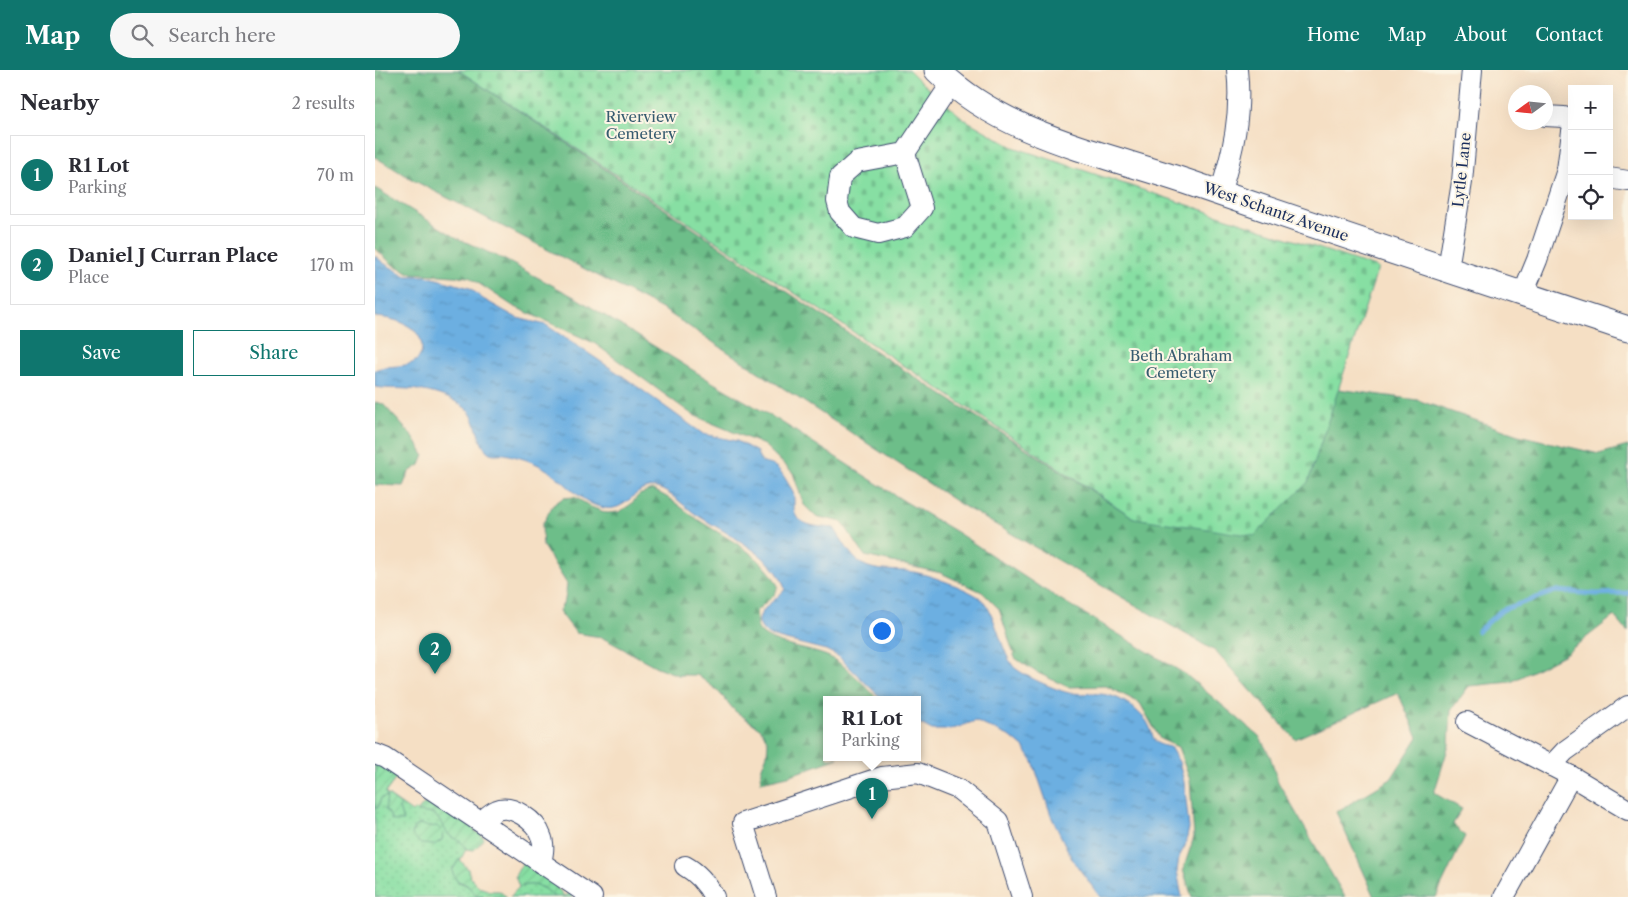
<!DOCTYPE html>
<html lang="en">
<head>
<meta charset="utf-8">
<style>
  :root { --surface:#fff; --page:#f7f7f7; --text:#2b2b33; --muted:#7c7c81; --line:#e1e1e2; --accent:#0f766e }
  body { margin:0; font-family:"Libre Caslon Text",serif; background:var(--page); color:var(--text) }
  .controls { position:absolute; right:15px; top:15px; display:grid; overflow:hidden; border-radius:0px; box-shadow:0 5px 20px #0002 }
  .controls button { width:45px; height:45px; display:grid; place-items:center; padding:0; border:0; border-bottom:1px solid var(--line); background:var(--surface); color:var(--text); font:25px sans-serif }
  .compass { position:absolute; left:1133px; top:15px; width:45px; height:45px; border-radius:50%; background:var(--surface); box-shadow:0 5px 20px #0002; rotate:255deg }
  .you { position:absolute; left:506px; top:560px; width:18px; height:18px; margin:-12px; border:4px solid #fff; border-radius:50%; background:#1a73e8; box-shadow:0 0 0 8px #1a73e833 }
  .badge { display:grid; place-items:center; width:32px; height:32px; border-radius:50%; background:var(--accent); color:#fff; font-size:16px; font-weight:700 }
  .pin { position:absolute; translate:-50% -41px; filter:drop-shadow(0 1px 2px #0008) }
  .pin::after { content:''; position:absolute; top:26px; width:18px; height:15px; background:inherit; clip-path:polygon(0 0,100% 0,50% 100%) }
  .popup { position:absolute; left:448px; top:626px; width:98px; height:65px; box-sizing:border-box; display:grid; place-content:center; border-radius:0px; background:var(--surface); filter:drop-shadow(0 1px 4px #0005); font-size:16px; white-space:nowrap; color:var(--muted) }
  .popup b { font-size:19px; color:var(--text) }
  .popup::after { content:''; position:absolute; left:50%; top:100%; margin-left:-10px; border:10px solid transparent; border-top-color:var(--surface) }
  .list { margin:0; padding:0; list-style:none }
  h2 { display:flex; justify-content:space-between; align-items:center; height:65px; margin:0; padding:0 20px; font-size:21px }
  h2 small { font-size:16px; font-weight:400; color:var(--muted) }
  .list li { display:grid; grid-template-columns:32px 1fr auto; gap:15px; align-items:center; box-sizing:border-box; height:80px; margin:0 10px 10px; padding:0 10px; border:1px solid var(--line); border-radius:0px }
  .list b { display:block; font-size:19px; white-space:nowrap }
  .list p { margin:0; font-size:16px; white-space:nowrap; color:var(--muted) }
  .list em { font-size:16px; font-style:normal; color:var(--muted) }
  .actions { display:flex; gap:10px; padding:15px 20px }
  .actions a { flex:1; padding:11px 0; border:1px solid var(--accent); border-radius:0px; text-align:center; font-size:18px; color:var(--accent) }
  .actions .main { background:var(--accent); color:#fff }
  .icon { flex:none; width:28px; height:28px; fill:none; stroke:currentColor; stroke-width:2; stroke-linecap:round; stroke-linejoin:round }
  .map { position:relative; flex:none; width:1253px; height:827px; overflow:hidden }
  header { display:flex; align-items:center; gap:30px; box-sizing:border-box; height:70px; padding:0 25px; background:var(--accent); color:#fff }
  header strong { font-size:24px }
  nav { display:flex; gap:28px; margin-inline-start:auto; font-size:18px }
  .search { width:350px; height:45px; background:var(--page); display:flex; align-items:center; gap:12px; box-sizing:border-box; padding:0 18px; border-radius:28px; color:var(--muted); font-size:19px }
  main { display:flex }
  aside { flex:1; background:var(--surface) }
  .map>svg:first-child { display:block }
</style>
</head>
<body>
<header>
<strong>Map</strong>
<div class="search"><svg class="icon" aria-label="search" viewBox="0 0 24 24"><circle cx="10" cy="10" r="6"/><path d="M15 15l6 6"/></svg>Search here</div>
<nav><a>Home</a><a>Map</a><a>About</a><a>Contact</a></nav>
</header>
<main>
<aside>
<h2>Nearby<small>2 results</small></h2>
<ul class="list">
<li><span class="badge">1</span><div><b>R1 Lot</b><p>Parking</p></div><em>70 m</em></li>
<li><span class="badge">2</span><div><b>Daniel J Curran Place</b><p>Place</p></div><em>170 m</em></li>
</ul>
<div class="actions"><a class="main">Save</a><a>Share</a></div>
</aside>
<div class="map">
<svg width="1253" height="827" viewBox="0 0 1253 827">
  <defs>
    <pattern id="grass-dots" width="8" height="8" patternUnits="userSpaceOnUse" patternTransform="scale(1.25)"><rect width="8" height="8" fill="#87dfa3"/><path d="M2 2h.1M6 6h.1" fill="none" stroke="#74c08f" stroke-width="1.8" stroke-linecap="round"/></pattern>
    <pattern id="forest-firs" width="22" height="20" patternUnits="userSpaceOnUse" patternTransform="scale(1.25)"><rect width="22" height="20" fill="#6dbe89"/><path d="M5 1l3.5 6h-7zM16 11l3.5 6h-7z" fill="#599b73"/></pattern>
    <pattern id="cemetery-stones" width="16" height="16" patternUnits="userSpaceOnUse" patternTransform="scale(1.25)"><rect width="16" height="16" fill="#87dfa3"/><path d="M2 7V4a2 2 0 0 1 4 0v3zM10 15v-3a2 2 0 0 1 4 0v3z" fill="#74c08f"/></pattern>
    <pattern id="garden-furrows" width="10" height="10" patternUnits="userSpaceOnUse" patternTransform="scale(1.25)"><rect width="10" height="10" fill="#87dfa3"/><path d="M-1 1l2-2M0 10L10 0M9 11l2-2" fill="none" stroke="#74c08f"/></pattern>
    <pattern id="water-ripples" width="26" height="14" patternUnits="userSpaceOnUse" patternTransform="scale(1.25)"><rect width="26" height="14" fill="#6cafe1"/><path d="M2 4q2-2 4 0t4 0M15 11q2-2 4 0t4 0" fill="none" stroke="#588fba"/></pattern>
  </defs>
  <rect width="100%" height="100%" fill="#fcf5e5"/>
  <filter id="ink" filterUnits="userSpaceOnUse"><feTurbulence type="fractalNoise" baseFrequency=".02" numOctaves="2"/><feDisplacementMap in="SourceGraphic" scale="10" xChannelSelector="R" yChannelSelector="G"/><feConvolveMatrix kernelMatrix="1 2 1 2 8 2 1 2 1" color-interpolation-filters="sRGB"/></filter>
  <filter id="wash" filterUnits="userSpaceOnUse"><feTurbulence type="fractalNoise" baseFrequency=".0096" numOctaves="4" result="noise"/><feDisplacementMap in="SourceGraphic" scale="20" xChannelSelector="R" yChannelSelector="G"/><feGaussianBlur stdDeviation="1.12" result="paint"/><feColorMatrix in="noise" values="0 0 0 0 0 0 0 0 0 0 0 0 0 0 0 0 0 1.4 0 .05"/><feComposite in="paint" operator="in"/></filter>
  <g filter="url(#wash)">
    <rect width="100%" height="100%" fill="#f5dfc4"/>
    <g fill="url(#grass-dots)" stroke="#518780">
      <path d="M 0,691 L 24,709 L 21,708 L 10,723 L 37,742 L 39,740 L 59,744 L 69,755 L 74,765 L 88,772 L 91,779 L 86,789 L 78,798 L 83,812 C 90,814 96,816 100,825 L 109,827 L 0,827 Z"/>
      <path d="M 154,814 C 164,815 173,820 179,827 L 135,827 L 144,817 Z"/>
    </g>
    <g fill="url(#forest-firs)" stroke="#447674">
      <polygon points="0,0 83,0 515,291 759,448 933,412 963,319 1042,330 1143,365 1224,384 1253,376 1253,562 1239,546 1190,584 1136,612 1094,616 1076,640 1074,675 1059,723 1087,739 1078,754 1090,766 1061,827 1000,827 961,742 1016,709 1043,667 1023,623 920,669 840,581 585,434 289,240 38,110 0,87"/>
      <polygon points="0,118 82,168 130,190 203,229 337,312 403,350 529,431 583,463 668,519 810,604 884,666 895,686 903,712 970,827 817,827 808,800 819,767 815,710 803,677 785,669 765,633 731,616 693,617 661,602 640,588 624,539 607,522 566,503 490,486 467,452 440,446 429,435 418,403 389,375 318,345 219,273 138,236 94,207 35,203 17,194 0,178"/>
      <polygon points="0,332 8,334 38,367 49,385 45,395 34,402 28,416 0,415"/>
      <path d="M 277,420 C 297,427 310,442 328,453 C 356,471 388,485 403,516 L 400,524 L 381,541 C 382,545 381,552 382,556 C 387,576 441,578 458,589 C 475,599 490,616 504,630 L 452,630 L 452,688 L 463,688 L 413,706 L 386,712 L 386,700 L 392,684 L 393,672 L 386,659 L 360,641 L 342,620 L 322,605 L 303,605 L 282,597 L 226,567 L 201,563 L 184,541 L 190,530 L 192,514 L 168,476 L 167,455 L 178,435 L 188,428 L 200,427 L 216,437 L 232,443 L 244,442 L 255,435 L 264,425 Z"/>
    </g>
    <polygon fill="url(#cemetery-stones)" stroke="#518780" points="83,0 534,0 549,15 589,49 638,77 1003,198 933,412 879,466 759,448"/>
    <g fill="url(#garden-furrows)" stroke="#518780">
      <polygon points="0,691 24,707 24,709 21,708 10,723 26,735 24,738 28,751 20,751 16,750 14,743 10,740 12,726 6,728 3,738 0,738"/>
      <path d="M 53,732 C 62,732 69,742 76,746 C 83,749 91,753 98,757 L 100,762 L 105,763 L 109,769 L 99,780 L 91,779 C 88,770 79,770 73,764 C 69,758 65,750 59,744 L 43,742 L 45,738 Z"/>
      <polygon points="46,754 53,757 62,756 68,762 67,770 59,775 46,774 37,765 39,757"/>
      <polygon points="84,789 93,799 95,807 104,817 115,821 124,821 132,827 101,825 92,815 81,810 77,801"/>
      <path d="M 148,792 L 154,795 L 157,800 L 176,810 L 189,826 L 196,823 L 197,827 L 179,827 C 170,816 157,812 144,817 L 140,806 Z"/>
    </g>
    <path fill="url(#water-ripples)" stroke="#446fa0" d="M 0,186 L 10,194 L 31,206 L 51,206 L 95,218 L 108,229 L 142,248 L 171,255 L 249,307 L 328,364 L 362,371 L 382,382 C 386,398 393,391 402,398 C 407,402 412,412 416,418 C 423,428 414,443 425,450 C 434,457 448,457 459,458 C 466,468 476,488 487,494 C 502,503 522,499 539,502 C 555,505 593,519 605,528 C 620,539 625,579 638,596 C 644,604 685,622 695,623 C 718,625 732,620 753,634 C 758,637 770,648 772,652 C 781,667 774,674 795,677 L 804,692 L 809,712 L 814,758 L 810,776 L 804,787 L 802,801 L 807,827 L 725,827 L 697,789 L 677,748 L 658,692 L 648,677 L 636,667 L 600,651 L 581,658 L 570,660 L 557,660 L 542,652 L 542,630 L 508,630 L 463,586 L 451,580 L 395,566 C 367,547 400,533 410,519 C 403,487 348,462 322,445 C 311,438 295,421 282,418 C 256,413 253,451 217,434 C 199,425 187,408 169,398 C 158,391 143,387 130,384 C 125,383 120,385 115,383 C 104,377 103,357 97,346 C 88,329 52,320 34,319 C 22,318 11,319 0,317 L 0,300 C 13,294 31,299 42,290 C 46,286 47,281 47,276 C 45,254 17,248 0,247 Z"/>
    <g fill="none" stroke-linecap="round" stroke-linejoin="round">
      <polyline stroke="#6cafe1" stroke-width="5" points="1103,561 1127,540 1181,521 1221,524 1253,523"/>
    </g>
  </g>
  <g filter="url(#ink)">
    <g fill="none" stroke-linecap="round" stroke-linejoin="round">
      <g stroke="#3c496d" stroke-width="22">
        <g id="minor">
          <polyline points="1170,46 1189,47 1197,52"/>
          <polyline points="530,83 547,138 530,157 503,164 479,158 465,142 462,131 465,107 482,92 530,83 576,14"/>
          <polyline points="1192,100 1197,61"/>
          <polyline points="1234,108 1253,111"/>
          <path d="M 845,123 C 858,83 867,43 862,0"/>
          <polyline points="1073,199 1087,112 1097,0"/>
          <polyline points="1148,224 1162,190 1192,100 1197,101"/>
          <polyline points="1092,652 1196,706 1253,740"/>
          <polyline points="0,684 10,688 217,827"/>
          <polyline points="1176,696 1190,681 1253,636"/>
          <path d="M 106,752 C 111,748 115,743 122,740 C 137,734 161,751 166,766 C 170,775 168,784 166,793"/>
          <path d="M 310,796 C 323,803 332,814 339,827"/>
          <polyline points="391,827 368,753 507,707 543,703 583,719 623,751 647,827"/>
          <polyline points="1129,827 1196,706"/>
        </g>
      </g>
      <g stroke="#3c496d" stroke-width="27">
        <path id="major" d="M 562,0 C 629,66 728,83 815,113 C 960,163 1107,211 1253,259"/>
      </g>
      <use href="#minor" stroke="#fff" stroke-width="20"/>
      <use href="#major" stroke="#fff" stroke-width="25"/>
    </g>
  </g>
  <g text-anchor="middle" stroke-width="4" stroke-linejoin="round" paint-order="stroke">
    <g font-size="15" fill="#365b6f" stroke="#fcf5e5">
      <text x="266" y="52">Riverview<tspan x="266" dy="17">Cemetery</tspan></text>
      <text x="806" y="291">Beth Abraham<tspan x="806" dy="17">Cemetery</tspan></text>
    </g>
    <g font-size="15" fill="#1b2f5e" stroke="#fcf5e5">
      <text transform="translate(1087 100) rotate(-84)" y="5">Lytle Lane</text>
      <text transform="translate(901 142) rotate(19)" y="5">West Schantz Avenue</text>
    </g>
  </g>
</svg>
<div class="controls">
<button>+</button>
<button>−</button>
<button><svg class="icon" aria-label="locate" viewBox="0 0 24 24"><circle cx="12" cy="12" r="6"/><path d="M12 2v4M12 18v4M2 12h4M18 12h4"/></svg></button>
</div>
<svg class="compass" viewBox="-18 -18 36 36"><path d="M0-13l5 13h-10z" fill="#e53935"/><path d="M0 13l5-13h-10z" fill="#7c7c81"/></svg>
<div class="you"></div>
<div class="pin badge" style="left:497px;top:749px">1</div>
<div class="popup"><b>R1 Lot</b>Parking</div>
<div class="pin badge" style="left:60px;top:604px">2</div>
</div>
</main>
</body>
</html>
